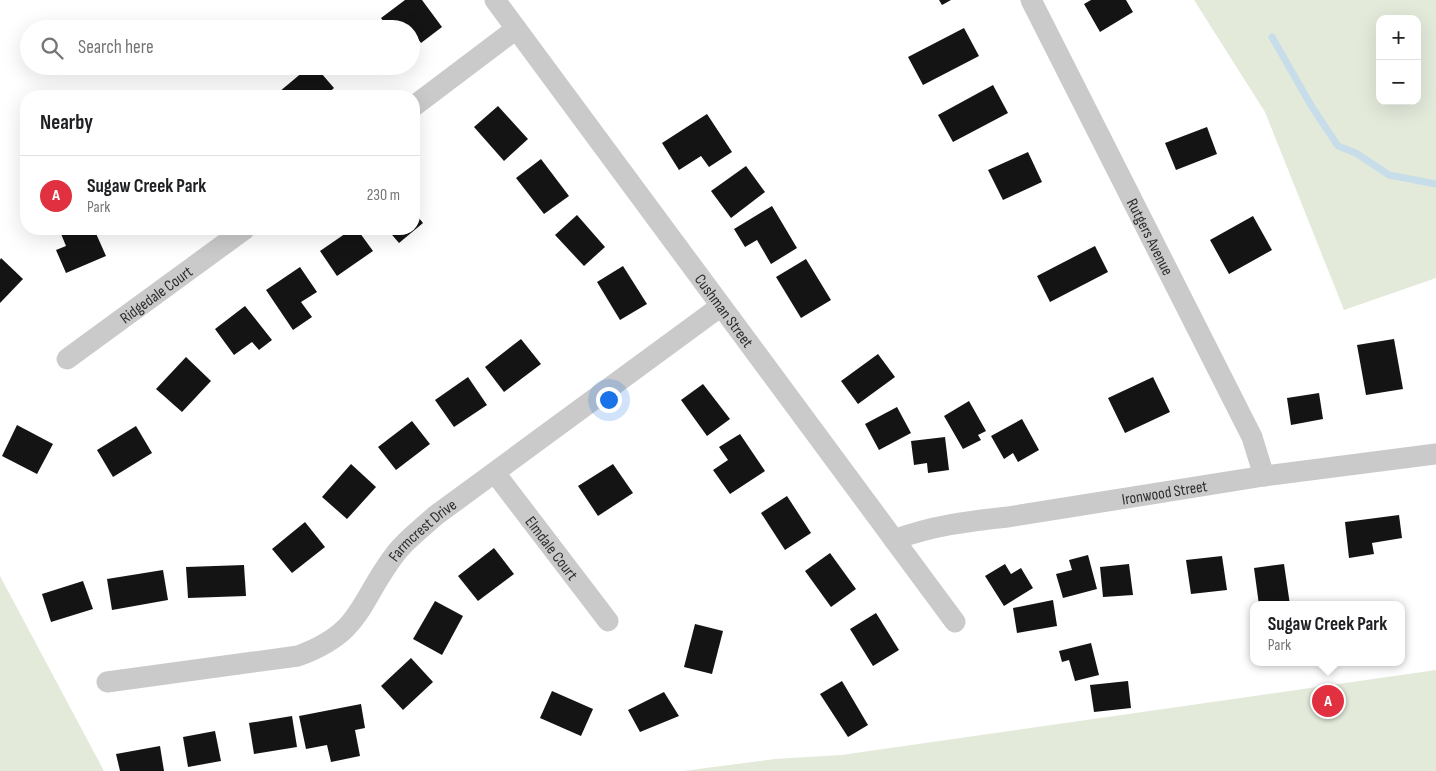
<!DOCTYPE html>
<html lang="en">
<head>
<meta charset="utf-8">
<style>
  :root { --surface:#fff; --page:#f6f6f6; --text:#202124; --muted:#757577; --line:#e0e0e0; --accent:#e13141 }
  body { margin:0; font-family:"Sofia Sans Condensed",sans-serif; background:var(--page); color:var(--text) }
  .controls { position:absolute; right:15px; top:15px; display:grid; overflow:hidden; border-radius:10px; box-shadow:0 5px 20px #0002 }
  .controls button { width:45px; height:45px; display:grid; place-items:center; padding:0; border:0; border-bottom:1px solid var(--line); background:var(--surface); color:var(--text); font:25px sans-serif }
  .you { position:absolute; left:608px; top:399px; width:18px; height:18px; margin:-12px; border:4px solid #fff; border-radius:50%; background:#1a73e8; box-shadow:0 0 0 8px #1a73e833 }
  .badge { display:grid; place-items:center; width:32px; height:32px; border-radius:50%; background:var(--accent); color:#fff; font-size:16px; font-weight:700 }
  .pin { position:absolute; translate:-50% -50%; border:2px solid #fff; box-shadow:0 1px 5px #0006 }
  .popup { position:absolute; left:1250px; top:601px; width:155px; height:65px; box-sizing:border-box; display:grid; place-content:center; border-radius:10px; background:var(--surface); filter:drop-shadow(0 1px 4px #0005); font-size:16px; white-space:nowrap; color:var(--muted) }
  .popup b { font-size:19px; color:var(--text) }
  .popup::after { content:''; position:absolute; left:50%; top:100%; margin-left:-10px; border:10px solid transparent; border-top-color:var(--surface) }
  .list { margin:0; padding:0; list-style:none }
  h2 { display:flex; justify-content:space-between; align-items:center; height:65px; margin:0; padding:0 20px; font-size:21px }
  h2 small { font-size:16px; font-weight:400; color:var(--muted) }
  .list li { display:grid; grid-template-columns:32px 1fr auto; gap:15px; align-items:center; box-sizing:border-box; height:80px; padding:0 20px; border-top:1px solid var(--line) }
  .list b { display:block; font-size:19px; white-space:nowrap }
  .list p { margin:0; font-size:16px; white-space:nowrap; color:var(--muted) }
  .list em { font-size:16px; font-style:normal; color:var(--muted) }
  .icon { flex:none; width:28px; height:28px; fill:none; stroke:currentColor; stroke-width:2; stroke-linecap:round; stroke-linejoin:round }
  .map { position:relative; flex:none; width:1436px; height:771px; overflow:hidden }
  .search { position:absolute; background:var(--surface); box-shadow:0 5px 20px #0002; left:20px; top:20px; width:400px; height:55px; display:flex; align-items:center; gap:12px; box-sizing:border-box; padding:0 18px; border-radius:28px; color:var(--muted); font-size:19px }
  .panel { position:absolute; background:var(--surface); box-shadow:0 5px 20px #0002; left:20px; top:90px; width:400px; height:145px; border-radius:20px }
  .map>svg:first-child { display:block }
</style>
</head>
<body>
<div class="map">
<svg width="1436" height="771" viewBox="0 0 1436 771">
  <rect width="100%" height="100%" fill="#fff"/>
  <g fill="#e3eada" fill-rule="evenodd">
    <path d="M 1194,0 L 1436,0 L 1436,278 L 1344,310 L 1265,112 ZM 1380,19 L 1417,19 L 1417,101 L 1380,101 Z"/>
    <polygon points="0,576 104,771 0,771"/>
    <polygon points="1436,670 1436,771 683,771 775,759 841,755"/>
  </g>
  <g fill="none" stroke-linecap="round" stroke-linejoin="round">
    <polyline stroke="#c7ddea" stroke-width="7" points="1272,37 1312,107 1338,146 1356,153 1389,175 1436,184"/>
  </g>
  <g fill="#141414">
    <polygon points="405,0 422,0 442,27 421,43 413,32 411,33 411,29 389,29 381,18"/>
    <polygon points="939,0 951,0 942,5"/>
    <polygon points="1091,0 1126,0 1133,12 1100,32 1084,4"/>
    <polygon points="964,28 979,56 923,85 908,57"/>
    <polygon points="310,66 315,66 334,88 325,96 282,96 279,92"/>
    <polygon points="993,85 1008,113 953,142 938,115"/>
    <polygon points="498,106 528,139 504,161 474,127"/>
    <polygon points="707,114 732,152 709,167 701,156 679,170 662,143"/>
    <polygon points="1207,127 1217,154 1176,170 1165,143"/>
    <polygon points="1028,152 1042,182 1003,200 988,170"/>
    <polygon points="541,159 569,196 544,214 516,178"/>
    <polygon points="746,166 765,192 731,218 711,191"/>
    <polygon points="772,206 797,248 771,264 757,240 745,247 734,229"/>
    <polygon points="414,212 423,223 399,243 387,229 414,229"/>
    <polygon points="577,215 605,247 584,266 555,235"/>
    <polygon points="1253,216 1272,250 1229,274 1210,240"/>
    <polygon points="59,229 94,229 106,256 66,273 56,250 66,246"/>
    <polygon points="352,229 357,229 373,251 337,276 320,251"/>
    <polygon points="1095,246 1108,272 1050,302 1037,276"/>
    <polygon points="1,258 23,279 0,303 0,260"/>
    <polygon points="806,259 831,300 801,318 776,277"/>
    <polygon points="623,266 647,304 620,320 597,282"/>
    <polygon points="300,267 317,292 301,302 312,317 293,330 266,290"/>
    <polygon points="245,306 272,340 259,350 252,342 234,355 215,329"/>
    <polygon points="521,339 541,364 504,392 485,367"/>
    <polygon points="1394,339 1403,389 1366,395 1357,345"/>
    <polygon points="878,354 895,377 858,404 841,381"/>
    <polygon points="186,357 211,381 182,412 156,389"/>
    <polygon points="468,377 487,405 454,427 435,400"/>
    <polygon points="1153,377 1170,412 1125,433 1108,398"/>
    <polygon points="703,384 730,419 707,436 681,400"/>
    <polygon points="1319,393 1323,419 1291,425 1287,398"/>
    <polygon points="969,401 986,431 978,435 981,440 963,449 944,416"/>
    <polygon points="897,407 911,433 879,450 865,424"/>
    <polygon points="1022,419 1039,450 1018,462 1013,453 1004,459 991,436"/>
    <polygon points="412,421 430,444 396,470 378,447"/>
    <polygon points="17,425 53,444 37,474 2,456"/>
    <polygon points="136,426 152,453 113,477 97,450"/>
    <polygon points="740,434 765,471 730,494 713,470 728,460 719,447"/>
    <polygon points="945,437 949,470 928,473 927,463 914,465 911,441"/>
    <polygon points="351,464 376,487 347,519 322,497"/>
    <polygon points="613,464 633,493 598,516 578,486"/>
    <polygon points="787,496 811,533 785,550 761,513"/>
    <polygon points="1399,515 1402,538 1372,543 1374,554 1349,558 1345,522"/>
    <polygon points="305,522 325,547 292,573 272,549"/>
    <polygon points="494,548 514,574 478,601 458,576"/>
    <polygon points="830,553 856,589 831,607 805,571"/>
    <polygon points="1088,555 1097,589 1063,598 1056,574 1072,570 1069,560"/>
    <polygon points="1222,556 1227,590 1191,594 1186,560"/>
    <polygon points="1005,564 1011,574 1021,568 1033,588 1004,606 985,576"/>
    <polygon points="1129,564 1133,595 1103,597 1100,567"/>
    <polygon points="1284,564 1290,605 1259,605 1254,568"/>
    <polygon points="244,565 246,596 188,598 186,567"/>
    <polygon points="163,570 168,600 112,610 107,579"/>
    <polygon points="83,581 93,609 51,622 42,594"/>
    <polygon points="1053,600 1057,626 1017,633 1013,608"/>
    <polygon points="435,601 463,616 442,655 413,639"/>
    <polygon points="876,613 899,650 873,666 850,629"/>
    <polygon points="695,624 723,631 712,674 684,667"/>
    <polygon points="1091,643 1099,675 1075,681 1069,660 1062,662 1059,651"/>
    <polygon points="411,658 433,682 403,710 381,686"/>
    <polygon points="842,681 868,725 848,737 820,694"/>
    <polygon points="1128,681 1131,708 1094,712 1090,685"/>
    <polygon points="552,691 593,709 581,736 540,718"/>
    <polygon points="664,692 679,716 640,732 628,710"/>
    <polygon points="361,704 365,728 355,730 360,756 331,762 327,745 306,749 299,716"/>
    <polygon points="292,716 297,747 254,754 249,723"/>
    <polygon points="215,731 221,761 188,767 183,737"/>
    <polygon points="160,746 164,771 120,771 116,754"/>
  </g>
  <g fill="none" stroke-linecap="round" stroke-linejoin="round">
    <g stroke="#cacaca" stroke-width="21">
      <path id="s1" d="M 495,0 L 955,622"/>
      <path id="s2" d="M 1031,0 L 1252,437 L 1264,476"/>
      <polyline points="414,106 516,29"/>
      <path id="s3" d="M 67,359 L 245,229"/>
      <path id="s4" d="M 495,473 L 608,621"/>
      <path id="s5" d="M 894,540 C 930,526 969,521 1008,517 L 1264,476 L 1436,454"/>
      <path id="s6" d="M 107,682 L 298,656 C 364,632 358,602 396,553 C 407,539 422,528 435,516 L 721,306"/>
    </g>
  </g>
  <g text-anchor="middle" stroke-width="5" stroke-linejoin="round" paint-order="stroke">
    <g font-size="16" fill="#2d2d2d" stroke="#fff">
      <text dy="6" stroke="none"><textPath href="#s2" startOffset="265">Rutgers Avenue</textPath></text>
      <text dy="6" stroke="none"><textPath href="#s3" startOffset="110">Ridgedale Court</textPath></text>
      <text dy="6" stroke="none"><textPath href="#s1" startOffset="386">Cushman Street</textPath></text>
      <text dy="6" stroke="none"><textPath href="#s5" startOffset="275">Ironwood Street</textPath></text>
      <text dy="6" stroke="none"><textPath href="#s6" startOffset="374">Farmcrest Drive</textPath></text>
      <text dy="6" stroke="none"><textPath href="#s4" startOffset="94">Elmdale Court</textPath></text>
    </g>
  </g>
</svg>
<div class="controls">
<button>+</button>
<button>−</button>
</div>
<div class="you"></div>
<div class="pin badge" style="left:1328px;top:701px">A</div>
<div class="popup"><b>Sugaw Creek Park</b>Park</div>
<div class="search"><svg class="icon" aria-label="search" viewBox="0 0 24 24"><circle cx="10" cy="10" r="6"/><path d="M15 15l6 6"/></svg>Search here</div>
<section class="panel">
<h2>Nearby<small></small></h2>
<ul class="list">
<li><span class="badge">A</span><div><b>Sugaw Creek Park</b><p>Park</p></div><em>230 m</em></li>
</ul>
</section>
</div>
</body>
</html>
